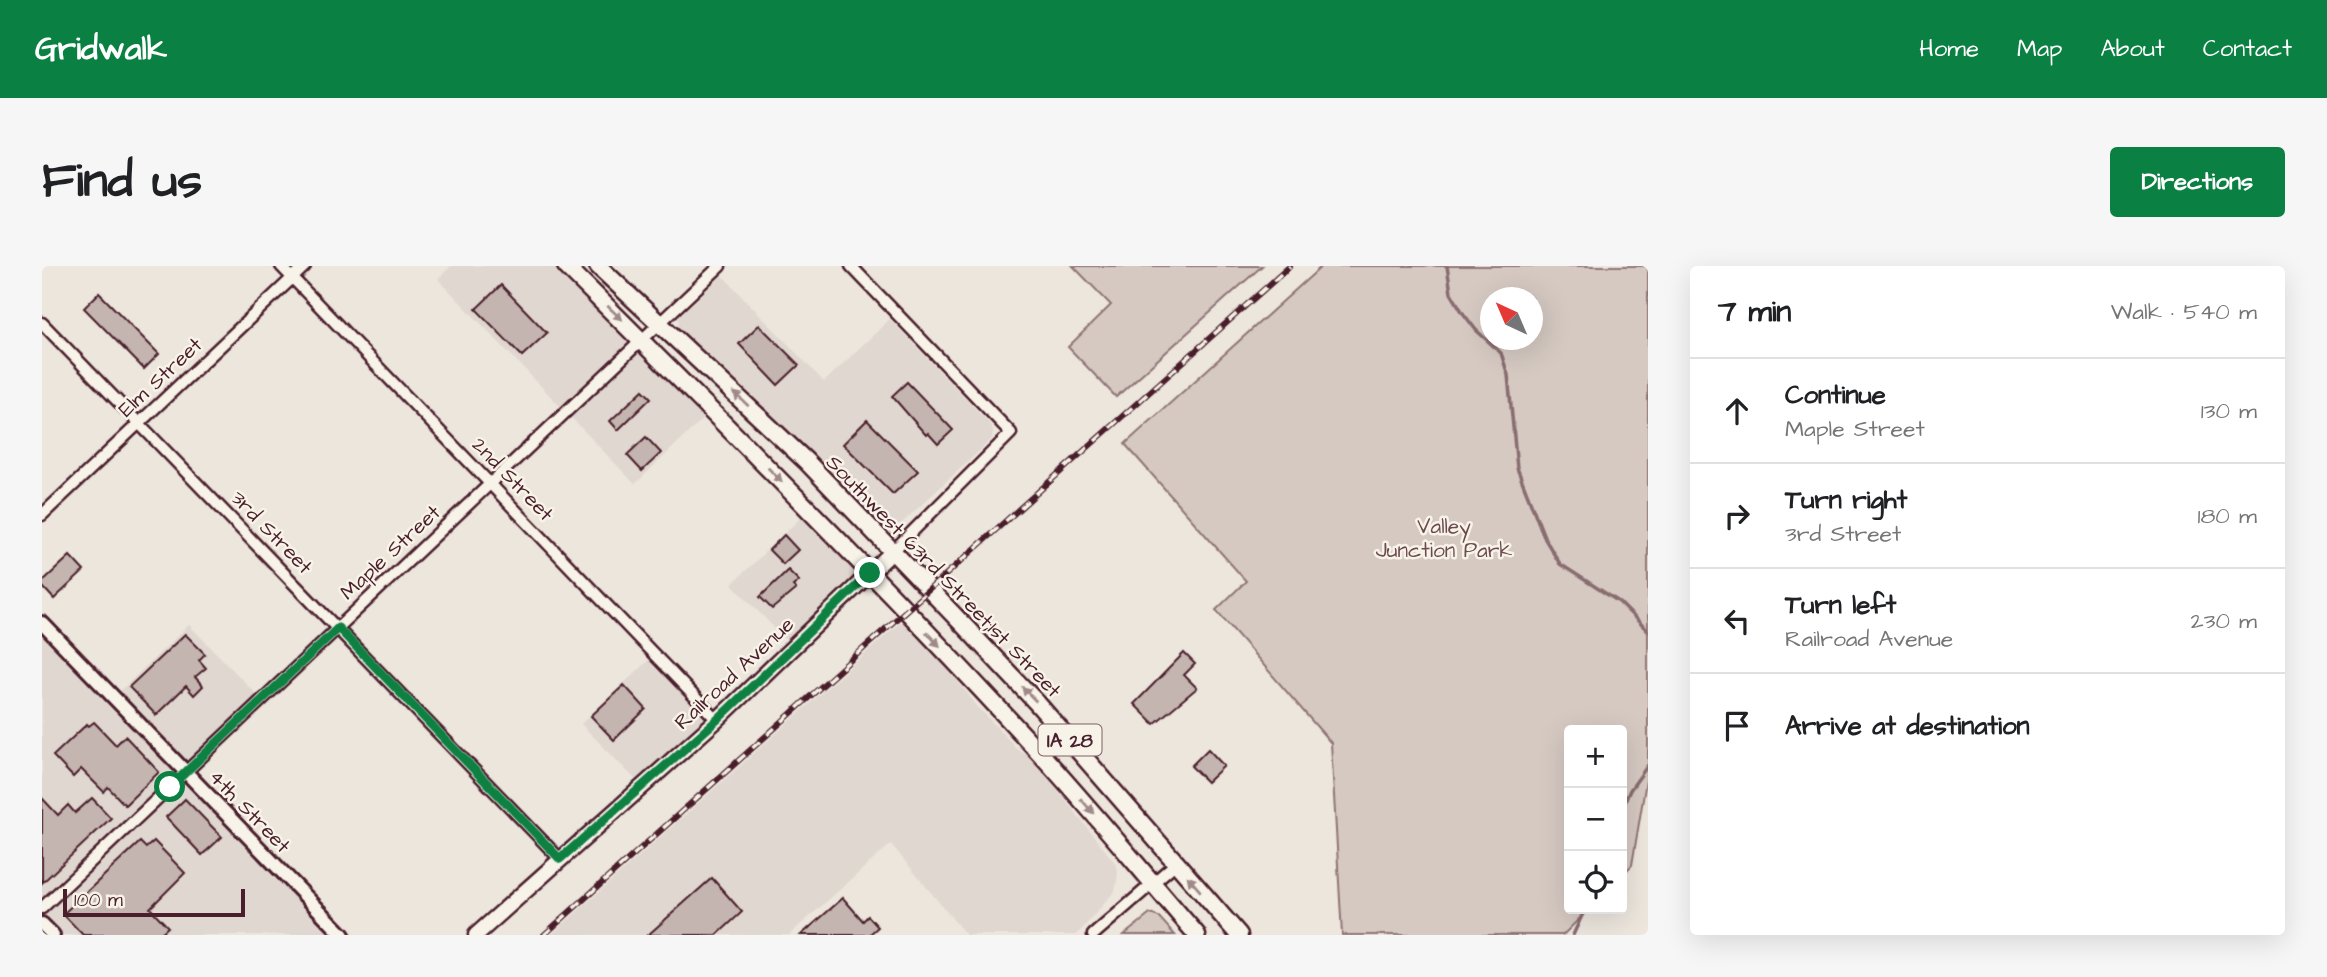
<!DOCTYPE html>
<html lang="en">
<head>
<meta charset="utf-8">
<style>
  :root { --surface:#fff; --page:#f6f6f6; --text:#202124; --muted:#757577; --line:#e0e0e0; --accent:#0b8043 }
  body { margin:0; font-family:"Architects Daughter",sans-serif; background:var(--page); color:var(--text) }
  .controls { position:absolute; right:21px; bottom:21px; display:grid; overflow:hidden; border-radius:7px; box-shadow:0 7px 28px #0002 }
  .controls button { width:63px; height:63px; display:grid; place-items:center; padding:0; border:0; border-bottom:2px solid var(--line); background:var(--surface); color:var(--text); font:35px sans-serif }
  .compass { position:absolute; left:1438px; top:21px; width:63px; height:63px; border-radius:50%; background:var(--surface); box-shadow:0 7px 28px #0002; rotate:316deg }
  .scale { position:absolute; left:21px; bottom:18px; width:182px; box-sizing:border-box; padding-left:7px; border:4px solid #4a1f2b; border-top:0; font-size:19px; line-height:24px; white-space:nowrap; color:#4a1f2b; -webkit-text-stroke:5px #f7f3e8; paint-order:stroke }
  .stop { position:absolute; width:21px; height:21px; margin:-16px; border:5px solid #0b8043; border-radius:50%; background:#fff }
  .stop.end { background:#0b8043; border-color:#fff; box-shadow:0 2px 7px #0008 }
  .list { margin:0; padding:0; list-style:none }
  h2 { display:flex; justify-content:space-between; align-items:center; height:91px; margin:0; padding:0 28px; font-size:30px }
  h2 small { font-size:23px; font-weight:400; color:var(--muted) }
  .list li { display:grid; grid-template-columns:46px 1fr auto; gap:21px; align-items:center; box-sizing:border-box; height:105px; padding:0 28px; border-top:2px solid var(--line) }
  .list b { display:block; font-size:26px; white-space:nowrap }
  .list p { margin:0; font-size:23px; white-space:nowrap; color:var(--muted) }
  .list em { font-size:23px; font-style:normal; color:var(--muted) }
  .icon { flex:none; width:38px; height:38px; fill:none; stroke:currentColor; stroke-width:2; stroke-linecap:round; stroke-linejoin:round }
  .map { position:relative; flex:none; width:1606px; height:669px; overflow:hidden; border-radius:7px }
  header { display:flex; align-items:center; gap:42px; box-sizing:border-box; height:98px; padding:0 35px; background:var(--accent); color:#fff }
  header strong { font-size:33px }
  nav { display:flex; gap:38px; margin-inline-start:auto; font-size:24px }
  .intro { display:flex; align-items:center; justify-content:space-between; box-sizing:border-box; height:168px; padding:0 42px }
  h1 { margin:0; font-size:49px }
  .button { padding:18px 32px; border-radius:7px; background:var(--accent); color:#fff; font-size:24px; font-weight:700 }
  main { display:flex; gap:42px; padding:0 42px }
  aside { flex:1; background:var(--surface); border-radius:7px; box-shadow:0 7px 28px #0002 }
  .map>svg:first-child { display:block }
</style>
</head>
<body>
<header>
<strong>Gridwalk</strong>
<nav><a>Home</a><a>Map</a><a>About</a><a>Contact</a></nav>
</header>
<div class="intro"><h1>Find us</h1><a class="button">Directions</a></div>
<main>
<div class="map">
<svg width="1606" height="669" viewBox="0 0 1606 669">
  <rect width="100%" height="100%" fill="#ece6dd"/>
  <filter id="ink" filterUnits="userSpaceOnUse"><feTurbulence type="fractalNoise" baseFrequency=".0143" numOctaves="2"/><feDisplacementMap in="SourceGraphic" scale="14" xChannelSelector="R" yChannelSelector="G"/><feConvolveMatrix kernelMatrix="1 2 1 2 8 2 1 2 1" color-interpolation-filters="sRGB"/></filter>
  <g filter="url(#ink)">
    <g fill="#e0d7d0">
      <polygon points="409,0 524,0 670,144 593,218 396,13"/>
      <polygon points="680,9 782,116 848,53 947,157 951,164 950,173 860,257 851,262 838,259 748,168 636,63 637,50"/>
      <polygon points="767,244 828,307 751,381 690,318"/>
      <polygon points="862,353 894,387 935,440 976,484 989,490 1073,597 1076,607 1073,625 1041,662 1034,669 924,669 849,578 747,669 509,669"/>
      <polygon points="0,357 72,431 147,359 220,434 144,506 301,669 0,669"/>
      <polygon points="613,388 675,454 600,520 539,458"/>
    </g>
    <g fill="#d5c9c2" stroke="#907476" stroke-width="2" fill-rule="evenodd">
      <polygon points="1031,0 1220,0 1074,131 1026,81 1069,39"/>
      <path d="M 1280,0 L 1606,0 L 1606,503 L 1590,599 L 1580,609 L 1580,464 L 1527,464 L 1527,643 L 1547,643 L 1521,669 L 1300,669 L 1289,477 L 1174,344 L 1204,315 L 1083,178 ZM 1448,32 L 1490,32 L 1490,74 L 1448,74 Z"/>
      <polygon points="1108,648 1117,651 1133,669 1082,669"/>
    </g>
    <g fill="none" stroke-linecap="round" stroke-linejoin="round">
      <g stroke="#896c6f" stroke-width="3.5">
        <polyline points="1405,0 1409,27 1421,47 1434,64 1459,87 1466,109 1475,202 1503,273 1518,298 1577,336 1606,365"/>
        <polyline points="1580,542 1588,524 1606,499"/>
        <polyline points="1531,669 1543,643"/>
      </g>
    </g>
    <g fill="#c4b5b0" stroke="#4a1f2b" stroke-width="2">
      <polygon points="459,19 505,67 480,90 434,43"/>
      <polygon points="57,27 117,88 102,103 42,42"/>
      <polygon points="717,59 757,99 736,119 697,78"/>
      <polygon points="865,116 911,164 896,178 886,167 884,169 850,130"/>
      <polygon points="601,124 609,132 576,164 568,155"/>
      <polygon points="825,154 876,205 851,228 801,178"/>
      <polygon points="604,171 619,187 600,205 585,189"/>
      <polygon points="742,269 756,284 741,298 727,284"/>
      <polygon points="28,290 42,305 12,333 0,320 0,316"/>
      <polygon points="746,304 757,315 751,320 754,323 730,343 718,331"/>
      <polygon points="143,368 163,388 157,394 164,402 153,411 161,420 152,429 144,420 114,449 87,421"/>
      <polygon points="1142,387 1153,398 1142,409 1155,422 1112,458 1092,438"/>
      <polygon points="582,419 604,443 572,474 549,450"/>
      <polygon points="52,456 74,479 83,470 117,506 83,539 66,521 62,526 39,503 31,511 11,490 45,458 47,460"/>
      <polygon points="1166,483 1182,500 1165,516 1149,500"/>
      <polygon points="0,532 16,549 26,539 33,547 50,532 69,552 0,617"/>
      <polygon points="143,533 180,571 160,589 124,551"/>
      <polygon points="112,575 143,607 108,642 126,661 117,669 41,669 21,648 98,576 104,582"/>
      <polygon points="670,612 700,646 675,669 606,669"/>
      <polygon points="801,632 821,655 826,650 836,661 827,669 759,669"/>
    </g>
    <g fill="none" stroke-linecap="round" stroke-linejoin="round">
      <g stroke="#4a1f2b" stroke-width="15">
        <g id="minor">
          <polyline points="239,0 675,454"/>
          <polyline points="809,0 969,167 850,286"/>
          <polyline points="0,57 518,593"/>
          <polyline points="0,249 263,0"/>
          <polyline points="0,642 678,0"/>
          <polyline points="1051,669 1134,597"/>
        </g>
      </g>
      <g stroke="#4a1f2b" stroke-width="18">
        <g id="tertiary">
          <polyline points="0,357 301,669"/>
          <polyline points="0,658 11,669"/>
        </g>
      </g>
      <g stroke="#4a1f2b" stroke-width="19">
        <polyline id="secondary" points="434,669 675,454 850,286"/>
      </g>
      <g stroke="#4a1f2b" stroke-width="21">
        <g id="primary">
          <path d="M 524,0 C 684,159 844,319 996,485 C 1051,545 1102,608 1155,669"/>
          <polyline points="556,0 764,195 930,368 995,437 1197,669"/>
        </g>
      </g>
      <use href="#minor" stroke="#f7f3e8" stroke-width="10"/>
      <use href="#tertiary" stroke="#f7f3e8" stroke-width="12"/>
      <use href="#secondary" stroke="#f7f3e8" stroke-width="14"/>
      <use href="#primary" stroke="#f7f3e8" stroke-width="16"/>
      <g stroke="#4a1f2b" stroke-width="6">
        <polyline id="rail" points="502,669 1248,0"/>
      </g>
      <use href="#rail" stroke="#f7f3e8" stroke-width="3.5" stroke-dasharray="10" stroke-linecap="butt"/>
    </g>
    <defs><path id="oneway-solid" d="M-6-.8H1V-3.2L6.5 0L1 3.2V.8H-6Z" transform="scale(1.75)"/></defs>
    <g fill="#a0898a">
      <use href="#oneway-solid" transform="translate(573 47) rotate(43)"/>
      <use href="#oneway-solid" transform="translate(699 133) rotate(-137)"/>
      <use href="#oneway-solid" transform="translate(733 209) rotate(46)"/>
      <use href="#oneway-solid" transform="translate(891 373) rotate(46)"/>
      <use href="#oneway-solid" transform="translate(987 428) rotate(-134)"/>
      <use href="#oneway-solid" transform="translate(1045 540) rotate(49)"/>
      <use href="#oneway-solid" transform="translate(1152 618) rotate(-131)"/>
    </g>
  </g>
  <g fill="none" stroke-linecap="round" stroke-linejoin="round" filter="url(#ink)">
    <polyline stroke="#0b8043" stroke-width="9" points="128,521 296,362 518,593 675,454 828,307"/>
  </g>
  <g text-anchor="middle" stroke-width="5" stroke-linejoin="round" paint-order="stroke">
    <rect fill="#f7f3e8" stroke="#7e5f64" stroke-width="2" x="996.5" y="458.5" width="63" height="31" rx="5"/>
    <g font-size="19" font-weight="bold" fill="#4a1f2b">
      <text x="1028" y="481">IA 28</text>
    </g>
    <g font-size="21" fill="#4a1f2b" stroke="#f7f3e8">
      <text transform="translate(118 111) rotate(-43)" y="7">Elm Street</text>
      <text transform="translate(471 213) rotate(46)" y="7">2nd Street</text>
      <text transform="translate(230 266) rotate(46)" y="7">3rd Street</text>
      <text transform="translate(348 286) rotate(-43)" y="7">Maple Street</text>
      <text transform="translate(902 310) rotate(46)" y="7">Southwest 63rd Street;1st Street</text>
      <text transform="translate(692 407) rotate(-43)" y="7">Railroad Avenue</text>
      <text transform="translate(208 545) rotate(46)" y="7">4th Street</text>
    </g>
    <g font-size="21" fill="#6d4a51" stroke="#f7f3e8">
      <text x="1402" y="267">Valley<tspan x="1402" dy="24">Junction Park</tspan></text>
    </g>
  </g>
</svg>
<div class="controls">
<button>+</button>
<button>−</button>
<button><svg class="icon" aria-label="locate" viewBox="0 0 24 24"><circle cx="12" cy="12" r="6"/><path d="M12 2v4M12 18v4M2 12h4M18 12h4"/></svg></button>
</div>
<svg class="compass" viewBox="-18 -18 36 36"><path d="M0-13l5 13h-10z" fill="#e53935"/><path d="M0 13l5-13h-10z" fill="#757577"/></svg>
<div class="scale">100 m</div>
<div class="stop" style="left:128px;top:521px"></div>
<div class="stop end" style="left:828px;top:307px"></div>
</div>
<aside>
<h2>7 min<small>Walk · 540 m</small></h2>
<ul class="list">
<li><svg class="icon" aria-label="ahead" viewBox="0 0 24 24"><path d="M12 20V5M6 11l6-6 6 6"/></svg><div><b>Continue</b><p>Maple Street</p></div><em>130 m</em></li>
<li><svg class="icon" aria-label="right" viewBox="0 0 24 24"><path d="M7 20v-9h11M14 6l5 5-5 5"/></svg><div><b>Turn right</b><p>3rd Street</p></div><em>180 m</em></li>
<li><svg class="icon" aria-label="left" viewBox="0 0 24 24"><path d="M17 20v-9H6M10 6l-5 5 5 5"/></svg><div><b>Turn left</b><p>Railroad Avenue</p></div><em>230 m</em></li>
<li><svg class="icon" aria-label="arrive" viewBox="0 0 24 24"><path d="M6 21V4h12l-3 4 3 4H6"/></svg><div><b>Arrive at destination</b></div></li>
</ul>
</aside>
</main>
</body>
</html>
